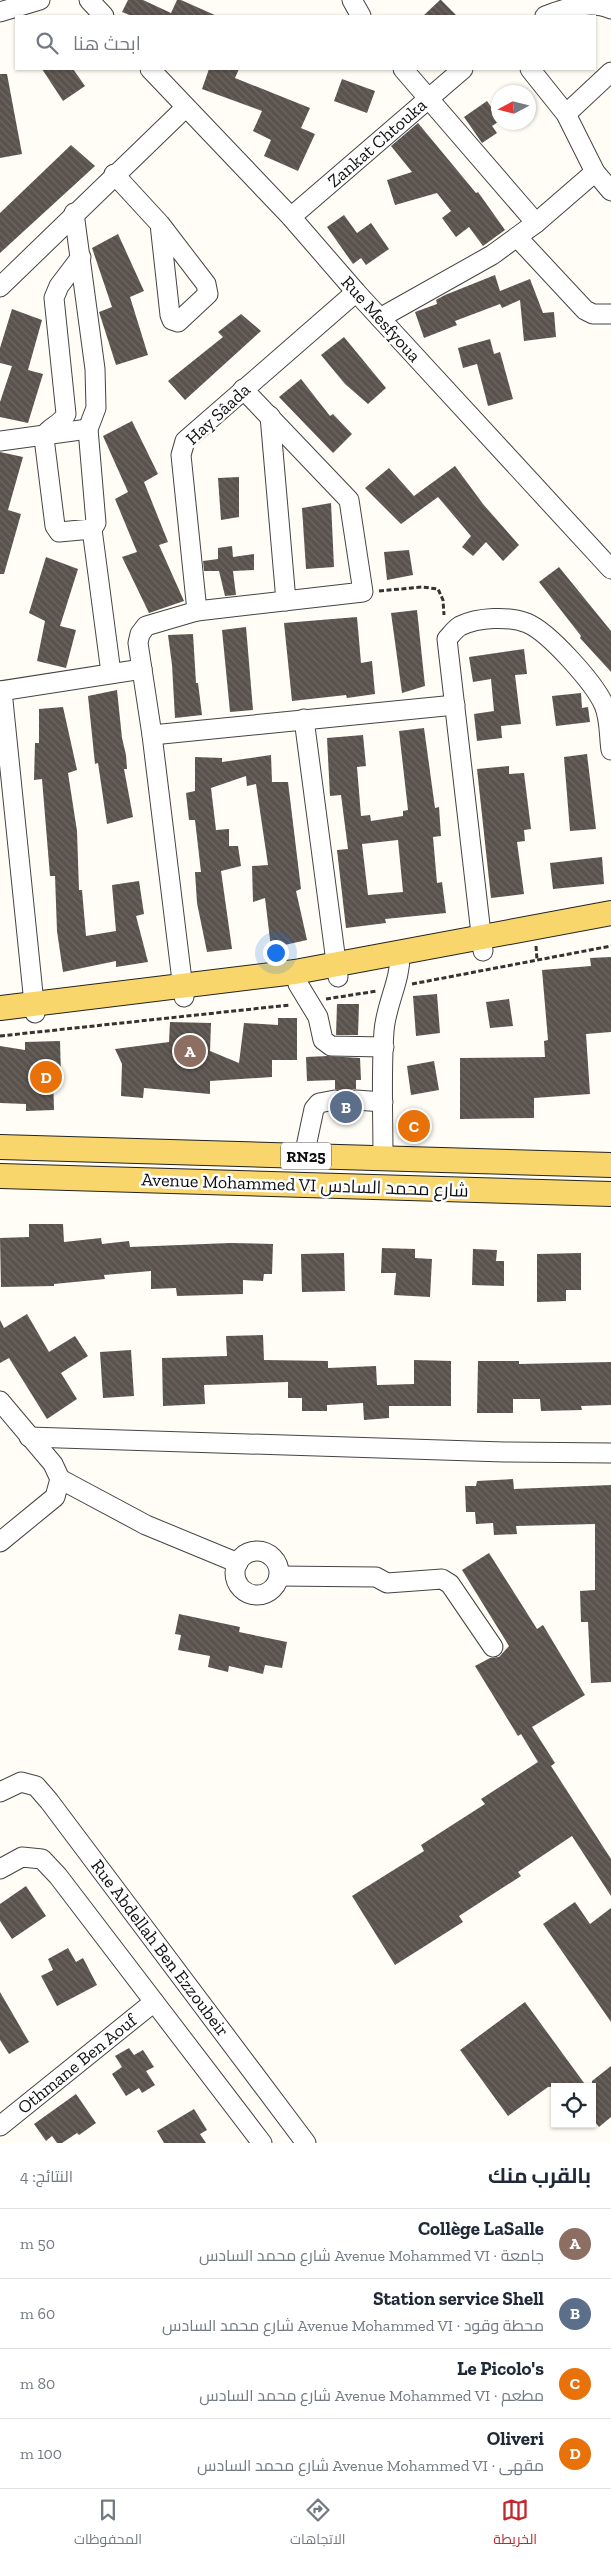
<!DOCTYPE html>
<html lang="ar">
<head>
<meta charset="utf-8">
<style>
  :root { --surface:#fff; --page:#f6f6f7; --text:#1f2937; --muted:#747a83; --line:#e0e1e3; --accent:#c4262e }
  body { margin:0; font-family:"Zilla Slab",Cairo,serif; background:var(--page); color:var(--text); direction:rtl }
  .controls { position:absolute; right:15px; bottom:15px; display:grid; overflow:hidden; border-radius:0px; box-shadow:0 1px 4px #0004 }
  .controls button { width:45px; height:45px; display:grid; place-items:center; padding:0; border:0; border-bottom:1px solid var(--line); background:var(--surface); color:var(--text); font:25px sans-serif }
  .compass { position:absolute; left:491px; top:85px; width:45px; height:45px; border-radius:50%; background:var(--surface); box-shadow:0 1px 4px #0004; rotate:263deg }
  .you { position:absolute; left:275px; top:952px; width:18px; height:18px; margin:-12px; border:4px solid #fff; border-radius:50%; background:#1a73e8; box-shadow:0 0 0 8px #1a73e833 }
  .badge { display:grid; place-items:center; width:32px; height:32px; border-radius:50%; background:var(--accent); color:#fff; font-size:16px; font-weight:700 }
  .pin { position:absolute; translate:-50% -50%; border:2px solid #fff; box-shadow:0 1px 5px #0006 }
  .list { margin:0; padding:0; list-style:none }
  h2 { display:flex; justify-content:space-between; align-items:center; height:65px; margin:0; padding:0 20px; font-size:21px }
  h2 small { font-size:16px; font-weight:400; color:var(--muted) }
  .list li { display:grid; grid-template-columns:32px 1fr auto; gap:15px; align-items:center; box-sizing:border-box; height:70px; padding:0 20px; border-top:1px solid var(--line) }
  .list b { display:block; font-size:19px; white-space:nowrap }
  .list p { margin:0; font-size:16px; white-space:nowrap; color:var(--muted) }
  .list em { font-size:16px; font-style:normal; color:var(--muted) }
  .icon { flex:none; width:28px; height:28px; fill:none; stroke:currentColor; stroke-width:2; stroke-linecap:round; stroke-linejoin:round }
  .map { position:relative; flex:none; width:611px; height:2143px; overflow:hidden; direction:ltr }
  .search { position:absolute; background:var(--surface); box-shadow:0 1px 4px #0004; left:15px; right:15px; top:15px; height:55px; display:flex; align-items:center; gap:12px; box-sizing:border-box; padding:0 18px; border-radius:0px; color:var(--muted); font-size:19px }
  .sheet { height:345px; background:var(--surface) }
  nav { display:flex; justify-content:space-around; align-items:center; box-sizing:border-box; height:70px; border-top:1px solid var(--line); background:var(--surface); font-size:14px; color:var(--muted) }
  nav a { display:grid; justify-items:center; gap:2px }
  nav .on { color:var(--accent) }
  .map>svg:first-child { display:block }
</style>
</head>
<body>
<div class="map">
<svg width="611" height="2143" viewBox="0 0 611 2143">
  <defs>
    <pattern id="building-back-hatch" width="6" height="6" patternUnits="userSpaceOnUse" patternTransform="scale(1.25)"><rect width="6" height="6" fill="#5a524d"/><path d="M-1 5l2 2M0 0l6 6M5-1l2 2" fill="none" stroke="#6d6662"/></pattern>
  </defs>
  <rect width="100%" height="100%" fill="#fffdf5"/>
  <g fill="url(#building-back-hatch)" fill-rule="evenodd">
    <polygon points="128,0 143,0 171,13 177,0 181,0 217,16 132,16 122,12"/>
    <polygon points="441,0 457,16 423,16 440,0"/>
    <polygon points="42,69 73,69 85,86 63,101"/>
    <polygon points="209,69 239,69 235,78 310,108 301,128 315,134 298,171 264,156 271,140 253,131 262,111 202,89"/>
    <polygon points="0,74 7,74 22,154 0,158"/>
    <polygon points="342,79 375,91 367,113 334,101"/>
    <polygon points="487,101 498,117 498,122 492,126 497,133 482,143 464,117"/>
    <polygon points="418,123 476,193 478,192 505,230 483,246 469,227 456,237 442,218 451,211 437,193 395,205 387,180 412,172 391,146"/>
    <polygon points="71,145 95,166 0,253 0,213"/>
    <polygon points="344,215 357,233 371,223 389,249 366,265 361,258 353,264 327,227"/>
    <polygon points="118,234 144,291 130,297 148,355 116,365 99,312 112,307 92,248"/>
    <polygon points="495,275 500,291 530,279 543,313 554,312 556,337 524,341 520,300 502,308 500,304 455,321 457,325 424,338 415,312 437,304 436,300 445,295"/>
    <polygon points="12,309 42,320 28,370 43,374 28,423 0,417 0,402 12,366 0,363 0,348"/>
    <polygon points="241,314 261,331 185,400 168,381 223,337 218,332"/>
    <polygon points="344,337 386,388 368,404 345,384 321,355"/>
    <polygon points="490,339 494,354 500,352 513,399 488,406 477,364 463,368 458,348"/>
    <polygon points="301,379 330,416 333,414 352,434 333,453 279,397"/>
    <polygon points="132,421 158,474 144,482 168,542 159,545 184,601 149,613 122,557 137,552 115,499 128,492 103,436"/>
    <polygon points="0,452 23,457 8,510 21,514 4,574 0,574"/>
    <polygon points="455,466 483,504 519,545 503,561 486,542 473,556 462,547 471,536 438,497 401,524 365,488 389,468 414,496"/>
    <polygon points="239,477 239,517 221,520 218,478"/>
    <polygon points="331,503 334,567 306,569 302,508"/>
    <polygon points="232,546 233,557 254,554 254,570 233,571 236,595 225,596 219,571 204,571 203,561 218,559 218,548"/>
    <polygon points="409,550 413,575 387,580 384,552"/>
    <polygon points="46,557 78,569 60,626 76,630 66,668 37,661 45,621 29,613"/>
    <polygon points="559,567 611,631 611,672 580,638 581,636 539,582"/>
    <polygon points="417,610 425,686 402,693 391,613"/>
    <polygon points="357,617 361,663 372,661 375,694 347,698 346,695 292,701 284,623"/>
    <polygon points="246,627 253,710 230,712 222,630"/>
    <polygon points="193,634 196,683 198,683 202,715 175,718 172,665 168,635"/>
    <polygon points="524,649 527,674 515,675 521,724 501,726 502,738 477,741 474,714 494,711 491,679 473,682 469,657"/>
    <polygon points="117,690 122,738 126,755 127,769 124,769 133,817 107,824 98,763 95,764 88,696"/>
    <polygon points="581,693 582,708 588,707 590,722 556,726 552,696"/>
    <polygon points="63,707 77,770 68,773 77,831 79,890 82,890 86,936 116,931 112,885 139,881 144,914 136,916 148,962 116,967 116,961 63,972 57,931 55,876 50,876 42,779 34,780 35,743 39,743 39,709"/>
    <path d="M 424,728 L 435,808 L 439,807 L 441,836 L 433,837 L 437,883 L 442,882 L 446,913 L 385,919 L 386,923 L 346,928 L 337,850 L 348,849 L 341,795 L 330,796 L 327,738 L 363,735 L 366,766 L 357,767 L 361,816 L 370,815 L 371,821 L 403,816 L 403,811 L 408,810 L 399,731 ZM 398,840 L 403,892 L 368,895 L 362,844 Z"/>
    <polygon points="587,754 596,829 570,831 564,757"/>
    <polygon points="271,755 272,782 288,782 301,889 296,891 307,940 271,948 265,898 253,902 252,866 268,865 256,784 247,786 246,776 211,788 216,830 229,829 229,846 238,846 241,866 221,871 232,949 207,952 197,903 195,872 201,872 195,820 189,820 186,793 195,791 195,757 222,758 222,762"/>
    <polygon points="509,766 509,774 524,773 531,829 524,830 525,841 517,842 524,894 491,898 477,769"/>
    <polygon points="602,857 604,884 553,889 550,863"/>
    <polygon points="611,957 611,1032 586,1034 590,1094 534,1098 534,1118 460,1119 460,1058 545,1057 544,1041 548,1040 542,970 591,966 590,958"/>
    <polygon points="437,994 440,1033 416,1036 413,996"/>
    <polygon points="509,999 513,1026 490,1028 486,1002"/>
    <polygon points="337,1004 359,1004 358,1035 336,1035"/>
    <polygon points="278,1018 297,1018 297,1060 272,1060 272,1077 210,1081 210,1094 144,1088 143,1098 121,1096 122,1064 115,1049 169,1042 170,1022 211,1023 210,1051 239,1063 244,1023 278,1025"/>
    <polygon points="60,1041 61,1075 53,1075 54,1110 26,1111 26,1104 0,1103 0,1046 25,1050 25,1042"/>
    <polygon points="328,1056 360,1058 361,1080 356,1080 356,1089 351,1090 346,1097 343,1092 335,1089 335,1080 307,1081 306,1057"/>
    <polygon points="434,1061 439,1090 411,1095 407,1066"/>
    <polygon points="346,1104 355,1111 355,1122 334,1121 334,1112"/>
    <polygon points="29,1224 63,1224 64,1242 101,1238 102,1244 129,1241 130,1247 230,1243 273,1244 272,1274 264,1274 263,1281 243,1280 243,1294 177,1296 176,1288 151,1289 151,1271 104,1275 105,1279 54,1284 54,1286 1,1287 0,1238 29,1237"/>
    <polygon points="382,1248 415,1249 415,1258 432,1259 430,1297 394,1295 396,1273 381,1273"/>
    <polygon points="473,1249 497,1250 496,1261 504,1261 504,1286 472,1285"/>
    <polygon points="344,1253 345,1291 302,1292 301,1254"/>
    <polygon points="581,1253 581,1290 566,1290 566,1301 537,1302 537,1254"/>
    <polygon points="27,1314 49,1352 75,1336 88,1356 61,1373 77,1399 47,1419 9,1358 0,1363 0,1320 4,1328"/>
    <polygon points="263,1335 264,1360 328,1361 328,1368 376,1366 377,1385 414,1384 414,1360 451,1361 451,1406 389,1406 389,1418 364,1420 363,1403 327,1405 327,1411 302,1411 302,1398 288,1398 288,1382 204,1385 205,1404 163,1406 162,1358 227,1356 226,1336"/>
    <polygon points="131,1350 134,1396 103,1398 100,1352"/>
    <polygon points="478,1361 519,1361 519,1364 611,1362 611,1405 581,1406 582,1410 541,1411 540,1399 513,1399 513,1413 477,1413"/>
    <polygon points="513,1479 514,1489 611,1485 611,1682 591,1683 588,1622 581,1622 580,1591 595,1590 595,1524 516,1526 517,1534 494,1535 493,1523 476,1524 475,1512 466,1512 465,1486 476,1486 477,1481"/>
    <polygon points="489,1553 537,1629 543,1625 585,1695 532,1727 555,1763 551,1766 611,1859 611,1896 572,1836 518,1872 521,1876 459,1916 463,1922 395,1965 352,1896 424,1851 421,1845 485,1804 481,1799 538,1762 521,1734 518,1736 475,1666 490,1658 499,1657 509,1646 462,1570"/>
    <polygon points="179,1614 240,1627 239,1632 287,1642 282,1668 265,1665 263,1674 229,1666 228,1672 208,1667 210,1656 178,1650 181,1635 175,1634"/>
    <polygon points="26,1886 46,1916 12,1939 0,1921 0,1904"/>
    <polygon points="575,1902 590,1924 611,1908 611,2022 543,1924"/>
    <polygon points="68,1948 76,1962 83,1958 97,1985 57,2006 41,1976 53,1970 48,1959"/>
    <polygon points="0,1992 29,2042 9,2054 0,2040"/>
    <polygon points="525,2002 587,2087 548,2087 508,2116 460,2050"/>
    <polygon points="129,2048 134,2055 143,2050 154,2067 146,2071 155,2085 142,2093 139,2088 126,2096 112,2074 122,2067 115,2056"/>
    <polygon points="611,2066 611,2117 599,2127 592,2118 592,2081"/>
    <polygon points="76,2094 96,2123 79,2135 77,2133 62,2143 57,2143 52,2136 46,2141 34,2124"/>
    <polygon points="194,2109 207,2130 200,2134 206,2143 164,2143 157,2131"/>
  </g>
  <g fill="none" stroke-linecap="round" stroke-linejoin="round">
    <g stroke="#444" stroke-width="21">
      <g id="minor">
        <polyline points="89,0 104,16"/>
        <polyline points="352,0 361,16"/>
        <polyline points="0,12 40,0"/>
        <path d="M 545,16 C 565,8 592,0 611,9"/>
        <polyline points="150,69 291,217 356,292 611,569"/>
        <polyline points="403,69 536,223"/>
        <polyline points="530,69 566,114 595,172 611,191"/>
        <polyline points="566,114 611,72"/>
        <polyline points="114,174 160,224 206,284 208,294 178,322 172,320 170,315 160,224"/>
        <path d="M 74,213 L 95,369 L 96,408 L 88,429 L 96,523 L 92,529 L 59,532 L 55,526 L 44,438 C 47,427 62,425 66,414 L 54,298 L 59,286 L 81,257"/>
        <polyline points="291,217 463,69"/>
        <polyline points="517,237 585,310 593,314 611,314"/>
        <polyline points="0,287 185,108"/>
        <polyline points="380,318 492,255 536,223 595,172"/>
        <polyline points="270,416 286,601"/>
        <polyline points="0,441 88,429"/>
        <polyline points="92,529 111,673"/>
        <polyline points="197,611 181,455 185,441 356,292"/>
        <polyline points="0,691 142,669"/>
        <polyline points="2,691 35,1013"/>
        <polyline points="304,719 338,977"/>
        <polyline points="152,735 455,705"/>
        <path d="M 483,951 L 447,639 C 451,635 455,629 460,626 C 478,617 509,616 527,623 C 549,632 595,684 604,705 C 610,718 609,737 611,750"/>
        <polyline points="295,972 298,984 318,1017 323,1040 331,1046 384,1047"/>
        <polyline points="184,997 152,735 138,643 140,634 146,626 197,611 363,592 349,500 243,389"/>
        <polyline points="356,1100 383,1102"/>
        <polyline points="304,1156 314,1109 319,1103 335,1100"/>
        <path d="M 383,1158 C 383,1116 381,1073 384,1031 C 386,1004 401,980 400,953"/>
        <polyline points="0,1401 53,1464 60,1479 55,1497 0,1542"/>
        <polyline points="29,1437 504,1452 611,1453"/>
        <polyline points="60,1479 146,1525 238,1563"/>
        <circle cx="257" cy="1573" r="22"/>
        <polyline points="279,1576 376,1577 387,1583 442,1579 450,1584 493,1647"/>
        <polyline points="0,1792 21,1782 36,1786 49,1801 306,2143"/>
        <polyline points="0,1869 22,1857 42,1859 58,1876 262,2143"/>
        <polyline points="0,2126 154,2002"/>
      </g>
    </g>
    <g stroke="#222" stroke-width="26">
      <g id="major">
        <polyline points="0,1008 295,972 611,913"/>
        <polyline points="0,1147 611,1165"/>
        <polyline points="0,1176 611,1194"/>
      </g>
    </g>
    <g stroke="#333" stroke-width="3" stroke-dasharray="5 2.5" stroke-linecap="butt">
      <polyline points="379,591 422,587 438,589 443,600 444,615"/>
      <polyline points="536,946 537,960"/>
      <polyline points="412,984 611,946"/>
      <polyline points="326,999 377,991"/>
      <polyline points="0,1036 290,1005"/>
    </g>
    <use href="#minor" stroke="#fff" stroke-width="19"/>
    <use href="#major" stroke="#f9d66b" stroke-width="24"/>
  </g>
  <g text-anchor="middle" stroke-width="5" stroke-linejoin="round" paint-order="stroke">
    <rect fill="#fff" stroke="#585858" stroke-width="1" x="281" y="1142.5" width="50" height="27" rx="4"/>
    <g font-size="16" font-weight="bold" fill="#111">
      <text x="306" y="1162">RN25</text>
    </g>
    <g font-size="18" fill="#111" stroke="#fff">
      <text transform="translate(377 143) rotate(-41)" y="6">Zankat Chtouka</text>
      <text transform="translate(381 319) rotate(48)" y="6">Rue Mesfyoua</text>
      <text transform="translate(218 414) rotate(-43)" y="6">Hay Sâada</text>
      <text transform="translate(305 1185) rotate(2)" y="6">Avenue Mohammed VI شارع محمد السادس</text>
      <text transform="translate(160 1948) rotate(53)" y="6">Rue Abdellah Ben Ezzoubeir</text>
      <text transform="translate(77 2064) rotate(-39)" y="6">Othmane Ben Aouf</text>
    </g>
  </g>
</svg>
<div class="controls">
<button><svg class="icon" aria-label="locate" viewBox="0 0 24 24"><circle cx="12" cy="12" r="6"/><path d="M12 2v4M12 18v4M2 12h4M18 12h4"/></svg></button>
</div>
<svg class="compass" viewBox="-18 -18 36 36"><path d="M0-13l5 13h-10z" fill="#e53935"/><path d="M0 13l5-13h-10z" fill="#747a83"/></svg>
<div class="you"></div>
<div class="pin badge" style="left:190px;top:1051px;background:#8d6e63">A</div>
<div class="pin badge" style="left:346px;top:1107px;background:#5c6f8a">B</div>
<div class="pin badge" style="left:414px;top:1126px;background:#e8710a">C</div>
<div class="pin badge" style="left:46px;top:1077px;background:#e8710a">D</div>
<div class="search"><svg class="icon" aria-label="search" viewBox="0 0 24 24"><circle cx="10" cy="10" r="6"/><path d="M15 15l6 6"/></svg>ابحث هنا</div>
</div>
<section class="sheet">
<h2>بالقرب منك<small>النتائج: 4</small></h2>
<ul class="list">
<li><span class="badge" style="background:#8d6e63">A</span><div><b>Collège LaSalle</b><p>جامعة · Avenue Mohammed VI شارع محمد السادس</p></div><em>50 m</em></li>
<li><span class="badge" style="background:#5c6f8a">B</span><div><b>Station service Shell</b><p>محطة وقود · Avenue Mohammed VI شارع محمد السادس</p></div><em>60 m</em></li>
<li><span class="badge" style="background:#e8710a">C</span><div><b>Le Picolo's</b><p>مطعم · Avenue Mohammed VI شارع محمد السادس</p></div><em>80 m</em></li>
<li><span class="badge" style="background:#e8710a">D</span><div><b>Oliveri</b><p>مقهى · Avenue Mohammed VI شارع محمد السادس</p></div><em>100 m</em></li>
</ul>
</section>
<nav>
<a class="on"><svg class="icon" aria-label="map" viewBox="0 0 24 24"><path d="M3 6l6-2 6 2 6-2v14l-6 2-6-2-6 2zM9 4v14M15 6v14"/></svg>الخريطة</a>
<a><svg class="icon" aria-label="directions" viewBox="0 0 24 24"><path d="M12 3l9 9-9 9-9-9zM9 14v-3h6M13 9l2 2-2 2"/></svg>الاتجاهات</a>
<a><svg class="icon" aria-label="saved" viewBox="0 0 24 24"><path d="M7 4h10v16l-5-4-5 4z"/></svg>المحفوظات</a>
</nav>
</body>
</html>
